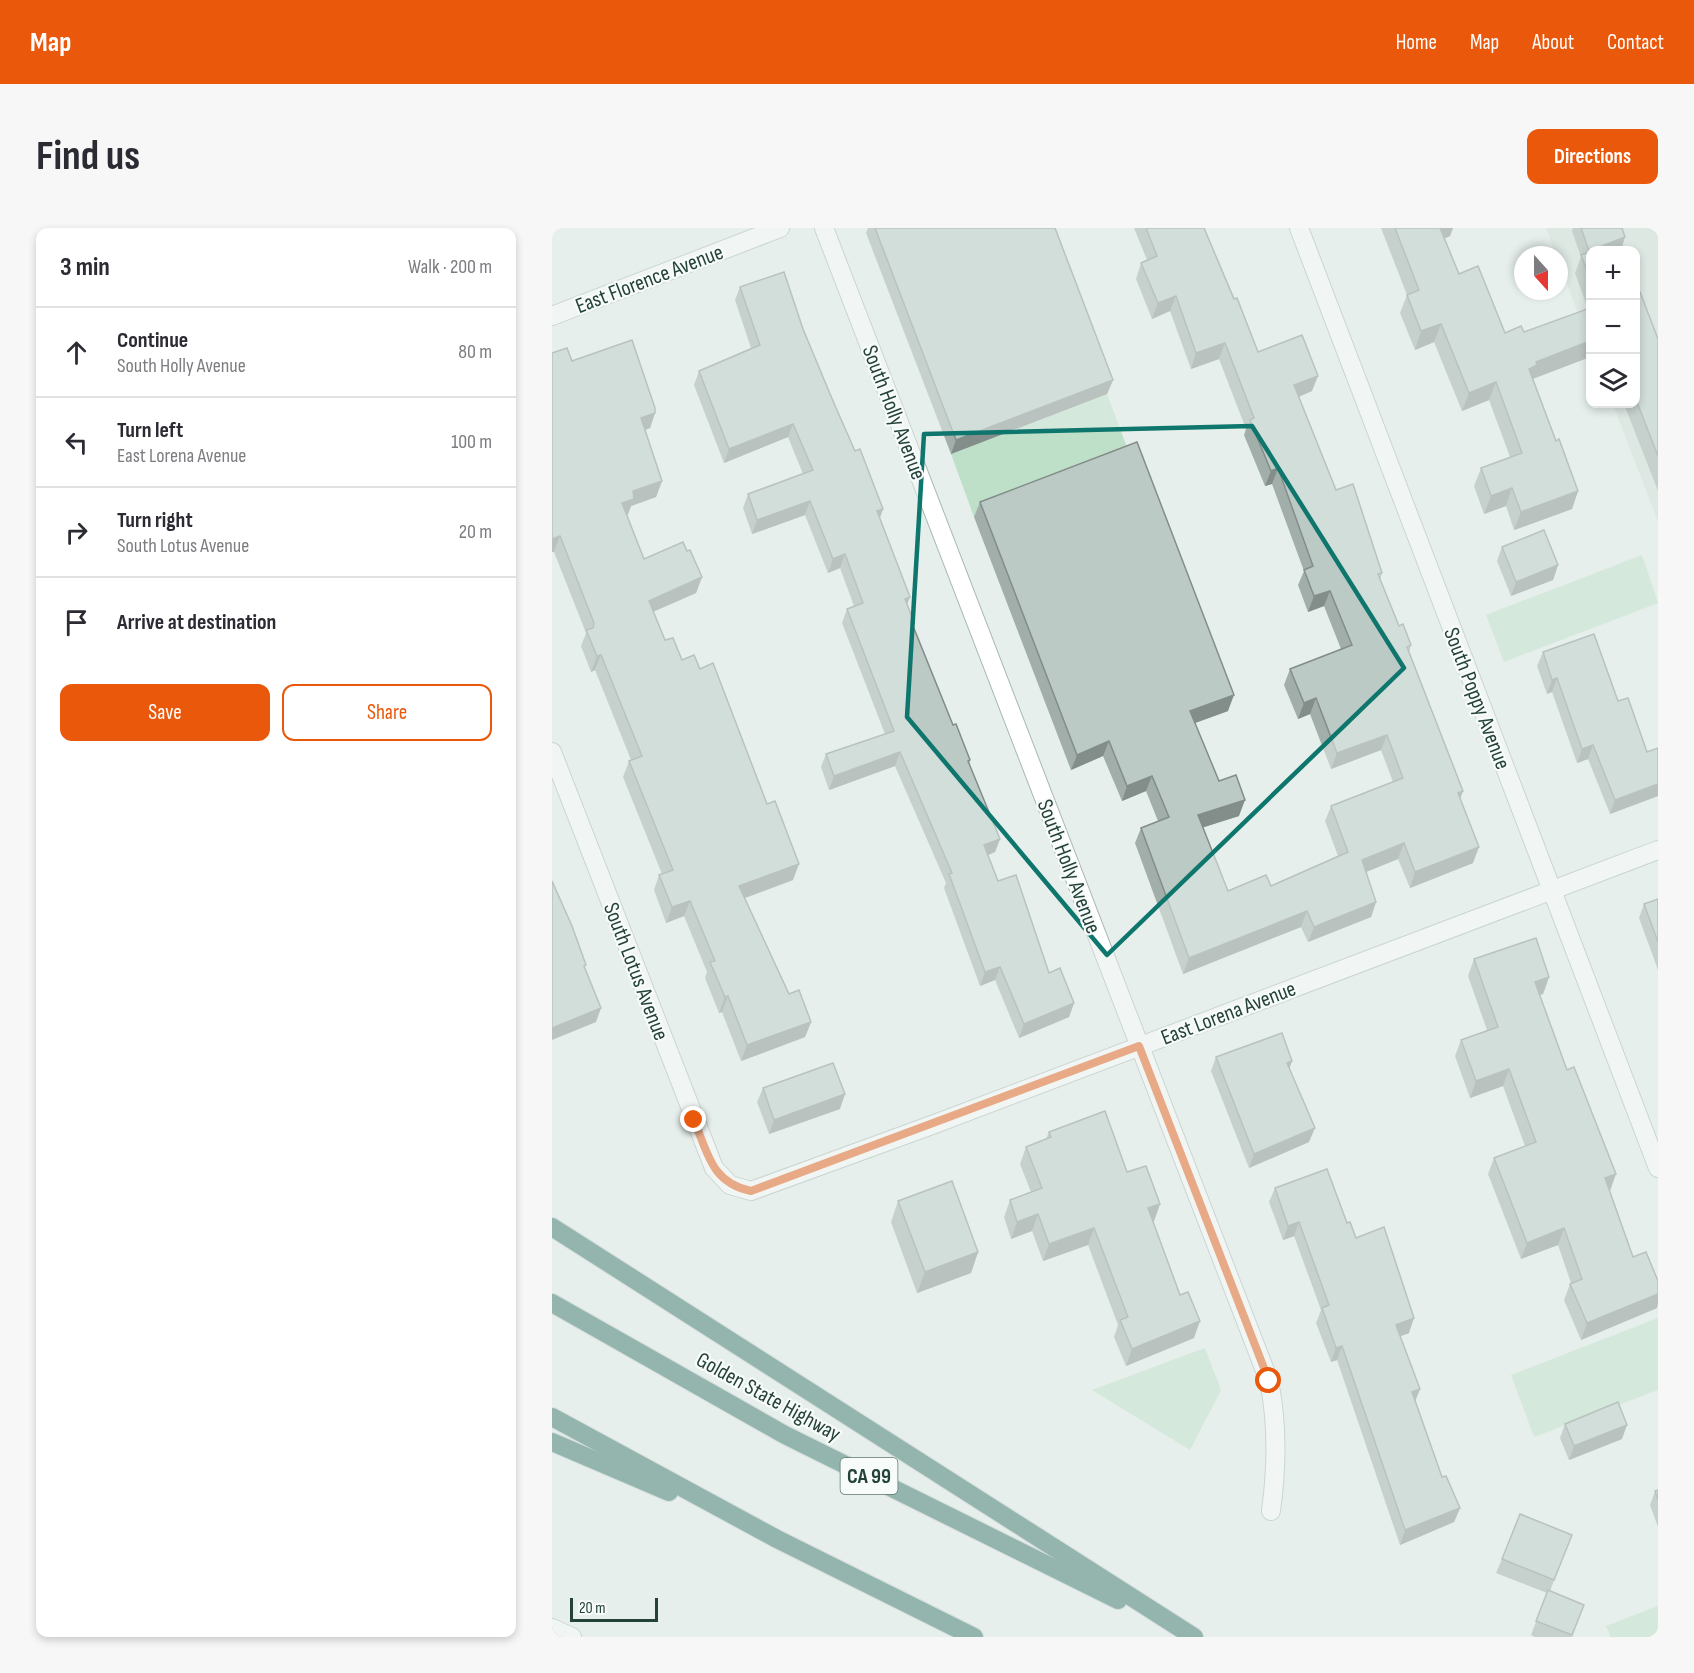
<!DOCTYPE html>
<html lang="en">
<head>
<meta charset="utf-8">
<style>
  :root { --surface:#fff; --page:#f7f7f7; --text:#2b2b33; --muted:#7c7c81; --line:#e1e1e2; --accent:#ea580c }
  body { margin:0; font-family:"Sofia Sans Condensed",sans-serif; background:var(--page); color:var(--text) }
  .controls { position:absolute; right:18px; top:18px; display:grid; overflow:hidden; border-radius:12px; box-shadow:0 3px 9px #0003 }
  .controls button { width:54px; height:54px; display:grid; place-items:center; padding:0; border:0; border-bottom:2px solid var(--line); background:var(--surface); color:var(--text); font:30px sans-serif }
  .compass { position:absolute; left:962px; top:18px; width:54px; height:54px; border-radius:50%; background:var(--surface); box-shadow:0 3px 9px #0003; rotate:159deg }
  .scale { position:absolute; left:18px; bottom:15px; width:88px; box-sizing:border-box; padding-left:6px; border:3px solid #24423a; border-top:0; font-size:16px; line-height:21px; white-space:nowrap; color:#24423a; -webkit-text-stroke:4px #f7fbf9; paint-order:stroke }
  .stop { position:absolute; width:18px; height:18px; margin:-14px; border:4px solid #ea580c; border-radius:50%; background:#fff }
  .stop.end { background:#ea580c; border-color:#fff; box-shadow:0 2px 6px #0008 }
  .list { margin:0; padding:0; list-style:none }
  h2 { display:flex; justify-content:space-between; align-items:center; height:78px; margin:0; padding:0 24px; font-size:26px }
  h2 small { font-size:20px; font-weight:400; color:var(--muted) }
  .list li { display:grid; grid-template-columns:39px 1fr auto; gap:18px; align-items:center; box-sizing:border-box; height:90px; padding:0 24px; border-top:2px solid var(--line) }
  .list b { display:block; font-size:22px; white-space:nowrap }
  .list p { margin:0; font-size:20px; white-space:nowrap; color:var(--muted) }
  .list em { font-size:20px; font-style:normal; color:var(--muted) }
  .actions { display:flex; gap:12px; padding:18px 24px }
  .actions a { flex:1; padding:14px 0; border:2px solid var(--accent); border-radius:12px; text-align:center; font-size:21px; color:var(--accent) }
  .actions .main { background:var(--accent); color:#fff }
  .icon { flex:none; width:33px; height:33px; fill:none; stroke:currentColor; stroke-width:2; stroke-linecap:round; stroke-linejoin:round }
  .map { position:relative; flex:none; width:1106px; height:1409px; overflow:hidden; border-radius:12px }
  header { display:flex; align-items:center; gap:36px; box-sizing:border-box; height:84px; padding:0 30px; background:var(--accent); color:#fff }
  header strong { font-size:28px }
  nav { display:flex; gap:33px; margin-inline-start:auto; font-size:21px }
  .intro { display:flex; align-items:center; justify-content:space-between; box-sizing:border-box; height:144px; padding:0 36px }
  h1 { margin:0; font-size:42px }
  .button { padding:15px 27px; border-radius:12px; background:var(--accent); color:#fff; font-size:21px; font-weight:700 }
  main { display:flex; gap:36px; padding:0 36px }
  aside { flex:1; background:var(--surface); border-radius:12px; box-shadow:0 3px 9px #0003 }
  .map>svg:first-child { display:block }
</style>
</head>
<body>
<header>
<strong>Map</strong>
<nav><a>Home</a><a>Map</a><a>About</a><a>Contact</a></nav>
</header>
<div class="intro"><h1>Find us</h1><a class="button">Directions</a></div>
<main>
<aside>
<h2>3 min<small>Walk · 200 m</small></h2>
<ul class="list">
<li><svg class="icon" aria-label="ahead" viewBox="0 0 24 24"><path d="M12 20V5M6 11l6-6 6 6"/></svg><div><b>Continue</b><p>South Holly Avenue</p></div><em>80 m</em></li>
<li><svg class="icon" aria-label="left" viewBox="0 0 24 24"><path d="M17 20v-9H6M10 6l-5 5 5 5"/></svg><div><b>Turn left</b><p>East Lorena Avenue</p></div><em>100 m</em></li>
<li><svg class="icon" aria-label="right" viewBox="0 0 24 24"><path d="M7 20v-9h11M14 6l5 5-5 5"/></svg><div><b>Turn right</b><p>South Lotus Avenue</p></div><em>20 m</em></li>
<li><svg class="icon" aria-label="arrive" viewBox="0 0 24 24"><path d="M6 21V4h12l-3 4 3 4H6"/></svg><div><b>Arrive at destination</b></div></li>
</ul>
<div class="actions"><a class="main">Save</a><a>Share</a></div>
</aside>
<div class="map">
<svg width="1106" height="1409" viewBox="0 0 1106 1409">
  <rect width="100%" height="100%" fill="#e6efeb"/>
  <polygon fill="#d4dfda" points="994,0 1106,0 1106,294 1061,176 1084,176 1084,22 1038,22 1038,117 1007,35 1007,27 1004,27"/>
  <g fill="#bfe0c8">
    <polygon points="555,166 579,230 422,289 399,226"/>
    <polygon points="1090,327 1106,375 952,434 934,387"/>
    <polygon points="1106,1090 1106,1162 982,1209 959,1147"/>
    <polygon points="653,1120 669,1162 638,1222 540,1162"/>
    <polygon points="1106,1378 1106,1409 1059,1409 1054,1398"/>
  </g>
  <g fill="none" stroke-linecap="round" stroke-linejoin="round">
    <g stroke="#a8b8b2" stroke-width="20">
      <g id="minor">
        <path d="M 272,0 L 717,1153 C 726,1197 725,1239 719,1283"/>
        <polyline points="747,0 1106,940"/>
        <polyline points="0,88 228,0"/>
        <polyline points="0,524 162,940 178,957 199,963 380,897 1106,622"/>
        <polyline points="0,1400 20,1409"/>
      </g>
    </g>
    <g stroke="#c2cac8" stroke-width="20">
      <g id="highway">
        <polyline points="0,999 642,1409"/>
        <polyline points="0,1075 233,1207 566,1372"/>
        <polyline points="0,1189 225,1311 422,1409"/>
        <polyline points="0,1214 117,1264"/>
      </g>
    </g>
    <use href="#minor" stroke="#fff" stroke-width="18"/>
    <use href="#highway" stroke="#2f6f62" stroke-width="18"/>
  </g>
  <g fill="#a1aea9">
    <polygon points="316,0 503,0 561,152 555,166 399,226 314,5"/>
    <polygon points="582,0 652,0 706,124 760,163 747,169 784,262 830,345 828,352 847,398 859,417 857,424 911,563 908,571 921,635 858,660 846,631 814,644 824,674 819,689 756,714 749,699 631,746 583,615 589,600 606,593 594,563 570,573 551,528 519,542 422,289 428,274 676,483 643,495 667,553 687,588 651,599 676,663 719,658 786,628 773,593 779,578 841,554 829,522 779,541 758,486 746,491 732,457 738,441 789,421 772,378 756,384 746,357 752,343 720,256 713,258 692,207 694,201 667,131 639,141 618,83 600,91 584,51 589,35 595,32"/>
    <polygon points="829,0 901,0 898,8 892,11 907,46 953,105 972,104 1036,81 1023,45 1029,29 1020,3 1021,0 1070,0 1038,22 1038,129 981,151 1004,213 1026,263 1020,281 962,302 954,278 932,286 922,258 929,240 958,229 937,172 910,183 882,114 863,122 848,85 855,67"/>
    <polygon points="188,59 251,101 281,173 303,223 331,281 328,290 355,376 360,396 401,497 418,532 417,536 448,611 443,624 436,627 446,653 497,745 522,775 517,789 467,810 443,752 428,758 392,660 394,655 343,538 277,562 269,539 274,526 333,506 290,395 295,381 302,378 288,340 276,345 253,287 200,306 191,280 196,266 251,246 236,209 172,235 142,157 147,143 199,120 183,72"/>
    <polygon points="1083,66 1106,111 1106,263 1072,176 1083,176"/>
    <polygon points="0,125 20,133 103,185 98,200 93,202 110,253 104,269 79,278 76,286 75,287 92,331 135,323 150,349 144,365 101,384 113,412 130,432 241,652 193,670 237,766 259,794 253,809 189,833 170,784 167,785 153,750 155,744 132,688 114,695 102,662 107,647 110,646 71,549 77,533 79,532 43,442 39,444 29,418 34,405 2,324 0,324"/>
    <polygon points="950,319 1006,337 1001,352 959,368 945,333"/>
    <polygon points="991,424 1066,473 1095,524 1106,520 1106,568 1058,586 1036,531 1025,535 1000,464 995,466 985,438"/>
    <polygon points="1106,671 1106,742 1087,690 1092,676"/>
    <polygon points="922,731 997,749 991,766 988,767 1081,1029 1105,1080 1029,1112 1012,1072 1018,1056 1019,1055 1006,1017 969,1031 936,946 942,930 973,918 951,858 918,870 903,828 909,812 935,802 916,748"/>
    <polygon points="664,829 740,833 737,841 757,914 697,940 659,843"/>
    <polygon points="211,860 288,881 217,906 205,874"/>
    <polygon points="497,904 575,944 608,976 602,993 601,993 642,1110 574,1138 562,1109 566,1097 536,1017 491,1033 480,1003 459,1011 452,989 458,972 479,964 468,936 474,919 494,911"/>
    <polygon points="723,960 795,995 857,1105 848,1108 868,1161 863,1174 890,1249 908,1280 902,1294 848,1317 785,1132 779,1134 764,1095 769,1082 742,1008 731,1012 717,974"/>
    <polygon points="346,973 426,1024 419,1045 365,1065 339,994"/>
    <polygon points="1013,1196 1070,1211 1017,1232 1008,1210"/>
    <polygon points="1106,1262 1106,1299 1098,1277 1103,1263"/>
    <polygon points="1020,1307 998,1363 1032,1377 1020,1409 983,1409 979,1407 995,1365 944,1345 950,1331"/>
  </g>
  <g fill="#838d89">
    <polygon points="886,0 901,0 898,8 880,16"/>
    <polygon points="1073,9 1069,22 1038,22 1038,34 1032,35 1037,23"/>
    <polygon points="624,68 618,83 600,91 606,75"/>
    <polygon points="889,96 882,114 863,122 869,103"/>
    <polygon points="1038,113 1038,129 980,151 977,141 984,134"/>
    <polygon points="673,115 667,131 639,141 644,125"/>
    <polygon points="766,148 760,163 736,173 742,157"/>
    <polygon points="561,152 555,166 399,226 404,212"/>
    <polygon points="944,154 937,172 910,183 917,165"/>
    <polygon points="103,185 98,200 83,206 89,190"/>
    <polygon points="241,196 236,209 172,235 177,221"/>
    <polygon points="726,240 720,256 713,258 719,243"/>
    <polygon points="110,253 104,269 79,278 76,286 64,291 70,275 81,263"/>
    <polygon points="960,260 954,278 932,286 939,268"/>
    <polygon points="1026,263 1020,281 962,302 969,284"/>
    <polygon points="258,273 253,287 200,306 205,292"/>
    <polygon points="331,281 326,294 325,283"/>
    <polygon points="8,308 2,324 0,324 0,311"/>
    <polygon points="293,326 288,340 276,345 281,331"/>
    <polygon points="1006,337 1001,352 959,368 964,354"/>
    <polygon points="150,349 144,365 91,388 97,373"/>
    <polygon points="778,363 772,378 756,384 762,368"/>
    <polygon points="358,369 353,382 353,371"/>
    <polygon points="49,427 43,442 39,444 45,428"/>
    <polygon points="1005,450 1000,464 995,466 1000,452"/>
    <polygon points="682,467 676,483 632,499 638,483"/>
    <polygon points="764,470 758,486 746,491 752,475"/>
    <polygon points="835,507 829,522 779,541 785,525"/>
    <polygon points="557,513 551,528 519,542 525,527"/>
    <polygon points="1041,517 1036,531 1025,535 1030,521"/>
    <polygon points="348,524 343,538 277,562 282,548"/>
    <polygon points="600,548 594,563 570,573 575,558"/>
    <polygon points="1106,556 1106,568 1058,586 1063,572"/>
    <polygon points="911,563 905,579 906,565"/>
    <polygon points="693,572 687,588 640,603 646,587"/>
    <polygon points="448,611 443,624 427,631 432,617"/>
    <polygon points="852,615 846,631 804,648 810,632"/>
    <polygon points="927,619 921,635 858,660 863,644"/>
    <polygon points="247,636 241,652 182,674 187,658"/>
    <polygon points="138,673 132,688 114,695 120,679"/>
    <polygon points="824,674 819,689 756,714 762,699"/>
    <polygon points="755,683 749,699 631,746 637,730"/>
    <polygon points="448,739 443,752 428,758 433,744"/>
    <polygon points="997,749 991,766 977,771 983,754"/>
    <polygon points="176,768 170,784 167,785 173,769"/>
    <polygon points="522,775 517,789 467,810 472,796"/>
    <polygon points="49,780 44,794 0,812 0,800"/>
    <polygon points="259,794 253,809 189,833 195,817"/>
    <polygon points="740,833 735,847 735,835"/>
    <polygon points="957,841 951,858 918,870 924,853"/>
    <polygon points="293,866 288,881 217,906 222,892"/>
    <polygon points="763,900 757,914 697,940 702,926"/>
    <polygon points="1064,946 1058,963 1053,950"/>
    <polygon points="608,976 602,993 590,997 596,980"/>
    <polygon points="486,986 480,1003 459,1011 465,994"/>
    <polygon points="747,994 742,1008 731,1012 736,998"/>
    <polygon points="542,1000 536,1017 491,1033 497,1016"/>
    <polygon points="1012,1000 1006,1017 969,1031 975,1015"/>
    <polygon points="426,1024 419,1045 365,1065 373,1044"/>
    <polygon points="1106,1066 1106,1076 1105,1080 1029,1112 1035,1095"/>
    <polygon points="862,1090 857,1105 839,1112 844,1097"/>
    <polygon points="648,1093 642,1110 574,1138 580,1121"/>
    <polygon points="790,1118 785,1132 779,1134 784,1120"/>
    <polygon points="868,1161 862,1175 860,1164"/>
    <polygon points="1075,1197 1070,1211 1017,1232 1022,1218"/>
    <polygon points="908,1280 902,1294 848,1317 853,1302"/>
  </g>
  <g fill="#bbcac4" stroke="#838d89" stroke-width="1.5">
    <polygon points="323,0 503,0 561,152 404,212"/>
    <polygon points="594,0 652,0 682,71 685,70 706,124 750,107 766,148 742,157 784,262 801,256 830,345 826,346 847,398 851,396 859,417 855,419 911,563 906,565 927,619 863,644 852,615 810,632 824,674 762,699 755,683 637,730 589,600 617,589 600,548 575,558 557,513 525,527 428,274 585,214 682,467 638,483 667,553 684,547 693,572 646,587 676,663 714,647 719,658 796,624 779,578 851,550 835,507 785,525 764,470 752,475 738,441 800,417 778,363 762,368 752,342 761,338 726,240 719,243 698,192 702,190 673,115 644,125 624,68 606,75 589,35 605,28"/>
    <polygon points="843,0 888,0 907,46 926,38 953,105 969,98 972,104 1038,80 1038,113 984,134 985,137 977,141 1004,213 1007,211 1026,263 969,284 960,260 939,268 929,240 970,225 944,154 917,165 889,96 869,103 855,67 867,62"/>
    <polygon points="1029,0 1070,0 1073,9 1037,23"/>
    <polygon points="1051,19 1052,22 1042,22"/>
    <polygon points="1038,24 1038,51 1029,27"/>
    <polygon points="232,44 251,101 281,173 303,223 308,221 331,281 325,283 358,369 353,371 361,392 359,393 401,497 404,496 418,532 416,533 448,611 432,617 446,653 464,647 497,745 508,740 522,775 472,796 448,739 433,744 397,646 400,645 348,524 282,548 274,526 342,503 295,381 311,375 293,326 281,331 258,273 205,292 196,266 261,242 241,196 177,221 147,143 208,117 188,59"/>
    <polygon points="1088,64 1106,111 1106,228 1083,169 1083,66"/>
    <polygon points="80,112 103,180 103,185 89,190 110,253 81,263 82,271 70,275 92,331 131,314 135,323 138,322 150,349 97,373 113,412 121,410 130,432 142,427 148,441 161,435 215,576 223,573 247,636 187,658 237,766 247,762 259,794 195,817 176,768 173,769 158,734 163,733 138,673 120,679 107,647 121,642 77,533 90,528 49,427 45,428 34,402 41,400 42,395 8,308 0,311 0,125 15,120 20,133"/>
    <polygon points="992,302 1006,337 964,354 950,319"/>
    <polygon points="1042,406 1066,473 1076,470 1095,524 1106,520 1106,556 1063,572 1041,517 1030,521 1005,450 1000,452 991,424"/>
    <polygon points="0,653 20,698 34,737 32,738 49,780 0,800"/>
    <polygon points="1106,671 1106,714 1092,676"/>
    <polygon points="984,710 997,749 983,754 1015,842 1022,839 1064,946 1053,950 1081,1029 1094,1024 1106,1053 1106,1066 1035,1095 1018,1056 1030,1051 1012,1000 975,1015 942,930 984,914 957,841 924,853 909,812 946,799 922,731"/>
    <polygon points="730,805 740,833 735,835 763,900 702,926 664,829"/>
    <polygon points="281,835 293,866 222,892 211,860"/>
    <polygon points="553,883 575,944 594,938 608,976 596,980 628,1067 636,1064 648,1093 580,1121 568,1092 576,1089 542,1000 497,1016 486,986 465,994 458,972 490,960 474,919 499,909 497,904"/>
    <polygon points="775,941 795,995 798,994 804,1010 832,999 862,1090 844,1097 868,1161 860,1164 890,1249 894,1248 908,1280 853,1302 790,1118 784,1120 770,1080 777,1077 747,994 736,998 723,960"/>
    <polygon points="400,953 426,1024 373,1044 346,973"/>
    <polygon points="1066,1174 1075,1197 1022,1218 1013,1196"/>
    <polygon points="1106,1262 1106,1272 1103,1263"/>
    <polygon points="968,1286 1020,1307 1002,1352 950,1331"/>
    <polygon points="996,1362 1032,1377 1020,1407 984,1393"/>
  </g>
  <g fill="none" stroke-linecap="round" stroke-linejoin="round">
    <path stroke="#ea580c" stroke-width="8" d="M 142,892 C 156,926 160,955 199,963 L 587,818 L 717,1153"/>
  </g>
  <path d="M0 0H1106V1409H0ZM 700,198 L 852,440 L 555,727 L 355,489 L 372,206 Z" fill="#e6efeb" fill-opacity=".55" fill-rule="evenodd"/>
  <path fill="none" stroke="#0f766e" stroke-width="4.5" stroke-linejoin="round" d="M 700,198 L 852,440 L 555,727 L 355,489 L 372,206 Z"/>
  <g text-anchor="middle" stroke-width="4.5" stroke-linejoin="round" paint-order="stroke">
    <rect fill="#f7fbf9" stroke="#637a73" stroke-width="1.5" x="288.5" y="1230" width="57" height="36" rx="4.5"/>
    <g font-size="21" font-weight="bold" fill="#24423a">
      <text x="317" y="1255">CA 99</text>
    </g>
    <g font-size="22" fill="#24423a" stroke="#f7fbf9">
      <text transform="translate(97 50) rotate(-21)" y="8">East Florence Avenue</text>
      <text transform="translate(343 184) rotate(69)" y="8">South Holly Avenue</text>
      <text transform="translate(926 470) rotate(69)" y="8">South Poppy Avenue</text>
      <text transform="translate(518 638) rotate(69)" y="8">South Holly Avenue</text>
      <text transform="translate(85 743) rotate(69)" y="8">South Lotus Avenue</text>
      <text transform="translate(676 784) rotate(-21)" y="8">East Lorena Avenue</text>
      <text transform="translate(217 1168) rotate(29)" y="8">Golden State Highway</text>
    </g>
  </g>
</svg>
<div class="controls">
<button>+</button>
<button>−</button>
<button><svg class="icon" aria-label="layers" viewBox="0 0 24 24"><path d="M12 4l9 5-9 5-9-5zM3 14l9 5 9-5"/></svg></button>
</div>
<svg class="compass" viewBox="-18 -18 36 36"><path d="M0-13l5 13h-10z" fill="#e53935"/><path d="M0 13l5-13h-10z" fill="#7c7c81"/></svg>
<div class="scale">20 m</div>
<div class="stop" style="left:717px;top:1153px"></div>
<div class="stop end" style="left:142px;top:892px"></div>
</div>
</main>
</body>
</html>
